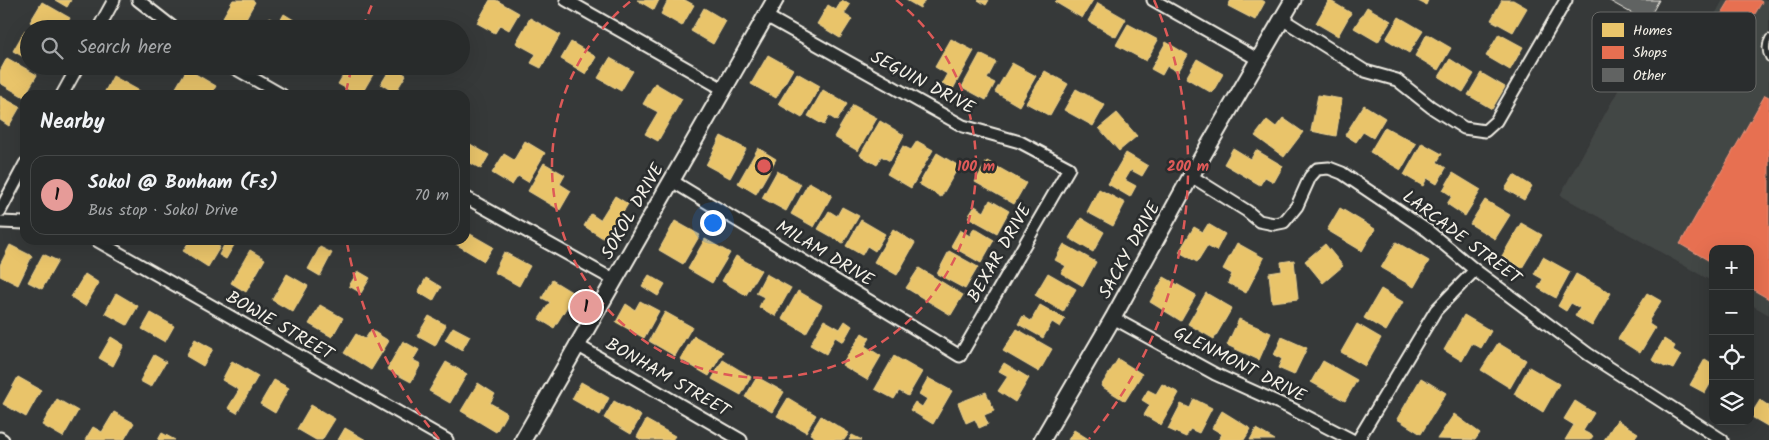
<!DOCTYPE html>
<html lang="en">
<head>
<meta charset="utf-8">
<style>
  :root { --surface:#282b2b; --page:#303333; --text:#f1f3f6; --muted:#a5a7a9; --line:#444747; --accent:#e69b98 }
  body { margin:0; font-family:Kalam,sans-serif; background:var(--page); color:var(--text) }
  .controls { position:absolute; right:15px; bottom:15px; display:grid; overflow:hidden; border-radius:10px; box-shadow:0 5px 20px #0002 }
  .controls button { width:45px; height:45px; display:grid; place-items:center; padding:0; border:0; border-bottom:1px solid var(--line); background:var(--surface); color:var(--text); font:25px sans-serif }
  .you { position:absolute; left:712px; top:222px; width:18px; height:18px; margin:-12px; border:4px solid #fff; border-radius:50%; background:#1a73e8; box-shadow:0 0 0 8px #1a73e833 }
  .badge { display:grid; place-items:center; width:32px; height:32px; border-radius:50%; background:var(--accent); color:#111; font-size:16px; font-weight:700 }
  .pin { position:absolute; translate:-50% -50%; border:2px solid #fff; box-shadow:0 1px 5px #0006 }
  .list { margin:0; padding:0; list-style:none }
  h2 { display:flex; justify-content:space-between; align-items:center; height:65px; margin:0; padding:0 20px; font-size:21px }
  h2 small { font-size:16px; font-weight:400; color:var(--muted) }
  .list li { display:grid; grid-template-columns:32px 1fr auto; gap:15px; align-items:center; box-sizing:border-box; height:80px; margin:0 10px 10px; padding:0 10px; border:1px solid var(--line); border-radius:15px }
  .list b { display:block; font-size:19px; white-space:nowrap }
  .list p { margin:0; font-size:16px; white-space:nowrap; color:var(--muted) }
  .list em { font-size:16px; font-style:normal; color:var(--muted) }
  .icon { flex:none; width:28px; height:28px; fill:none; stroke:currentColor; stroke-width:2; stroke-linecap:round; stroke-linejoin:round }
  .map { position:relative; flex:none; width:1769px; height:440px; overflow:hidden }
  .search { position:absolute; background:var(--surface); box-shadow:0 5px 20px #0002; left:20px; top:20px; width:450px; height:55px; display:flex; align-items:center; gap:12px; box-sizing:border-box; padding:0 18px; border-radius:28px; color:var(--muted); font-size:19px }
  .panel { position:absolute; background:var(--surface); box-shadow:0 5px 20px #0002; left:20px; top:90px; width:450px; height:155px; border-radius:15px }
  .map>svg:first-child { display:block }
</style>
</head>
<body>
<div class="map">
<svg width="1769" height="440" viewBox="0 0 1769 440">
  <rect width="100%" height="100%" fill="#363939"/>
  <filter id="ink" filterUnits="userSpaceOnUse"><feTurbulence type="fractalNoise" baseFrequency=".02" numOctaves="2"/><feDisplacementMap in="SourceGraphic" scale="10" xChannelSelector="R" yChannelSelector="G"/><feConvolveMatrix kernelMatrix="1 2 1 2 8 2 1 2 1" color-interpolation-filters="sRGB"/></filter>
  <g filter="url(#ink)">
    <polygon fill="#434645" points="1723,0 1769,0 1769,315 1750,304 1750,249 1713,249 1713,282 1560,195 1650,33 1693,55"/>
    <g fill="#e9c46a" stroke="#ecd290">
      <polygon points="55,0 71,0 67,7"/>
      <polygon points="233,0 252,0 255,2 241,27 223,17"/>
      <polygon points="490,0 496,0 519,13 509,30 500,25 495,33 477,23"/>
      <polygon points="637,0 659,0 654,10"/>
      <polygon points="668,0 685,0 694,5 682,26 661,14"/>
      <polygon points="842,0 850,5 844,14 852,19 840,38 817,24 828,5 836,10"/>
      <polygon points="906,0 925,0 920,8"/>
      <polygon points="978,0 989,0 986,5"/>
      <polygon points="1057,0 1093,0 1082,18 1055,2"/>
      <polygon points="1231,0 1262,0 1265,2 1255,20 1228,6"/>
      <polygon points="1329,0 1351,13 1338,36 1316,23"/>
      <polygon points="1416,0 1428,0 1426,5"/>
      <polygon points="1502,0 1513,0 1527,8 1513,32 1491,20"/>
      <polygon points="42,2 70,18 64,29 41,29 30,22"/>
      <polygon points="1098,3 1126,19 1116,37 1088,21"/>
      <polygon points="1367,7 1391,21 1378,42 1354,28"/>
      <polygon points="704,8 726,21 713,44 691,31"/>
      <polygon points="284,14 302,25 300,29 263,29 269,18 279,23"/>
      <polygon points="1399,17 1423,31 1409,53 1386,39"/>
      <polygon points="530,18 560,35 541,68 531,63 536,54 516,43"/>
      <polygon points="1128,24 1158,40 1146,61 1116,45"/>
      <polygon points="25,30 29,33 29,60 13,51"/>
      <polygon points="1427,34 1451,48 1438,70 1415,56"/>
      <polygon points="1499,34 1523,47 1510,70 1486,56"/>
      <polygon points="951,39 974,51 953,89 942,83 947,74 935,67"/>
      <polygon points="571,42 596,57 586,74 561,59"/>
      <polygon points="1166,42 1188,55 1178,72 1167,66 1162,75 1151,69"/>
      <polygon points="980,54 996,62 987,79 995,83 986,100 962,87"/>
      <polygon points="768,55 793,69 776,98 751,84"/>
      <polygon points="7,58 37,75 24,97 0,83 0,71"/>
      <polygon points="610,58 633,71 621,91 598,78"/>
      <polygon points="1197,59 1223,74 1212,93 1186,78"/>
      <polygon points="1450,59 1474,74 1463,92 1439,77"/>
      <polygon points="1012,63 1036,76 1019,106 995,92"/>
      <polygon points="303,66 318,66 314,72"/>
      <polygon points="363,66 378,66 361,95 358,95 338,84 348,67 359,74"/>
      <polygon points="392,66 406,75 395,93 381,84"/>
      <polygon points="187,69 216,86 211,95 182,95 174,91"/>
      <polygon points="1045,71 1068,84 1050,116 1026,103"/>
      <polygon points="797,73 820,86 802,118 778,104"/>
      <polygon points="1481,73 1505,87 1492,109 1468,95"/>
      <polygon points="113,76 147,95 103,95"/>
      <polygon points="655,83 682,99 658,141 645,134 658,112 643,104"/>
      <polygon points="1076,89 1105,105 1093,126 1064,110"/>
      <polygon points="823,90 847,104 837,121 829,116 824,125 808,116"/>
      <polygon points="1318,95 1342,99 1336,136 1311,131"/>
      <polygon points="0,96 20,107 9,126 0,120"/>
      <polygon points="853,105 877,118 858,151 834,137"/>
      <polygon points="1364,105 1385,118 1373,138 1363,132 1356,142 1345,135"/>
      <polygon points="1117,113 1137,136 1119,151 1099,128"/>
      <polygon points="1283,118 1303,132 1284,157 1255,136 1267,120 1276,127"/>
      <polygon points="880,121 904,135 890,161 881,156 877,165 860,155"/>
      <polygon points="1385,127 1416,144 1401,170 1370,152"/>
      <polygon points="721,136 746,149 730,178 706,165"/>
      <polygon points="465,141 489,155 481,169 465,160"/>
      <polygon points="525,141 545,153 528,182 518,176 512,185 492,173 504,154 514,160"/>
      <polygon points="917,141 933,150 911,188 887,174 903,146 911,150"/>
      <polygon points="1422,143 1442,154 1437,162 1446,168 1437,184 1427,178 1423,186 1404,175"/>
      <polygon points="758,148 776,159 756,194 738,183"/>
      <polygon points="1233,148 1251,159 1256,150 1283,166 1274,182 1265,177 1260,185 1224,164"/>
      <polygon points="937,153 959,166 941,197 919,184"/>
      <polygon points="1126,153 1148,166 1142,176 1131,170 1125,180 1136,186 1130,197 1108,184"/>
      <polygon points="987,161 1026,183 1014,204 975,182"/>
      <polygon points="544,163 565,175 560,184 571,191 560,210 528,191"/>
      <polygon points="777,171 801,184 786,211 762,198"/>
      <polygon points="1453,173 1481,190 1465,216 1447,204 1452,196 1443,190"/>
      <polygon points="1514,175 1532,186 1524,200 1505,189"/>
      <polygon points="809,182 832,195 814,227 791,214"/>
      <polygon points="1099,189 1125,203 1113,226 1087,212"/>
      <polygon points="615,196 628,204 606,240 584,226 591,214 600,220"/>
      <polygon points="990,200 1009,211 997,233 968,217 975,206 984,212"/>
      <polygon points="1485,200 1510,215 1495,239 1470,224"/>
      <polygon points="842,207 859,216 843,243 818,229 829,211 837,216"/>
      <polygon points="1340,208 1375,229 1362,251 1327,230"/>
      <polygon points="1081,218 1104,232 1093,252 1069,238"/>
      <polygon points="861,220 885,234 875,251 867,246 862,255 846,246"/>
      <polygon points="675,221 700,235 683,264 659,250"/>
      <polygon points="1521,223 1542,235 1522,268 1502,256"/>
      <polygon points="1208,224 1225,234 1216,251 1207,246 1197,262 1179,252 1194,227 1203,232"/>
      <polygon points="974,228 994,240 981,263 951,246 960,230 970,236"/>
      <polygon points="893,229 915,243 897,275 874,262"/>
      <polygon points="465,231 493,247 484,261 454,243 456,240 465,240"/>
      <polygon points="705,239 730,253 712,283 688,269"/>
      <polygon points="190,240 209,240 220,247 208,267 183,251"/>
      <polygon points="217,240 237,240 226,259 219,255 224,245 216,241"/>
      <polygon points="1396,242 1429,261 1414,287 1381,268"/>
      <polygon points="1237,243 1264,258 1246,293 1228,283 1232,274 1223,269"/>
      <polygon points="1064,244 1096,262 1083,286 1061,273 1066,266 1055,260"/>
      <polygon points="1325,244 1343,266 1323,283 1305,261"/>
      <polygon points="10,245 32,256 18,285 0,276 0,265"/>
      <polygon points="320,247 332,253 320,276 308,269"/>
      <polygon points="250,250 265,259 246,292 231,283"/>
      <polygon points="949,251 978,267 965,289 937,274"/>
      <polygon points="504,252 530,266 519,286 494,272"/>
      <polygon points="43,254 58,261 42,289 28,282"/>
      <polygon points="736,256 761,270 746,295 722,281"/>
      <polygon points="1543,257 1570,272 1556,298 1538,288 1543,279 1534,274"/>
      <polygon points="1294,260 1298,299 1272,302 1269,273 1282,271 1281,262"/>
      <polygon points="919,268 963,295 951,315 906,288"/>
      <polygon points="358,271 370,278 361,293 349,286"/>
      <polygon points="1048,273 1076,289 1063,312 1035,295"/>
      <polygon points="85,274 99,283 85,306 71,297"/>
      <polygon points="287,274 308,286 293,312 272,300"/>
      <polygon points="766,274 791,288 775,316 759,307 764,297 756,293"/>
      <polygon points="1576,274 1611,293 1592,326 1575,316 1580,308 1571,303 1566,311 1558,306"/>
      <polygon points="649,275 665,284 658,296 642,286"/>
      <polygon points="1164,277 1196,295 1181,321 1150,302"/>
      <polygon points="426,278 441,287 433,301 418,292"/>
      <polygon points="552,280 575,294 554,328 539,319 550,302 542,298"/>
      <polygon points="1381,289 1403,302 1386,331 1364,318"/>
      <polygon points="798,291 822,305 806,333 782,319"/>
      <polygon points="116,293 138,306 127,325 105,313"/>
      <polygon points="1206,293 1232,308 1214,339 1188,324"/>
      <polygon points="1647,293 1661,301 1649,320 1650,321 1649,324 1655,328 1640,353 1618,339"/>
      <polygon points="640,301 659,311 644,338 616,322 626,304 635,310"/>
      <polygon points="320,305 343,318 332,337 309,324"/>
      <polygon points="1040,305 1065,319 1060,327 1052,322 1043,338 1018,324 1023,316 1031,321"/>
      <polygon points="665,312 692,327 675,356 649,341"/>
      <polygon points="151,313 174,326 165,342 142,329"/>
      <polygon points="1464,315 1491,331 1481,348 1472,343 1462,361 1444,350"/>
      <polygon points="429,316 446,325 435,346 417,336"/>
      <polygon points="1239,319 1271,333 1259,360 1227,345"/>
      <polygon points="824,320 840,329 845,321 852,326 843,342 835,337 826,354 810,345"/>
      <polygon points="1357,324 1381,338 1365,366 1341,352"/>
      <polygon points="453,327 470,336 462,350 445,340"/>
      <polygon points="1017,329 1052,349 1039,372 1003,351"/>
      <polygon points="371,330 389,341 371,370 344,353 356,334 365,339"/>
      <polygon points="862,333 870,338 865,346 881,356 867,380 842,365"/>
      <polygon points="694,336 723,352 709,376 680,359"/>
      <polygon points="111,337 124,345 113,366 99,358"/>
      <polygon points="1282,337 1307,348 1294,375 1278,368 1282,359 1274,355"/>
      <polygon points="195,339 213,349 203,366 186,356"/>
      <polygon points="1664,339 1675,346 1673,350 1681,355 1673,369 1666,366 1665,367 1652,360"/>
      <polygon points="403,341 419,350 413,360 421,364 411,382 387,369"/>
      <polygon points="1498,343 1526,360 1510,388 1481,370"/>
      <polygon points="154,355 166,362 151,387 140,381"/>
      <polygon points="894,356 922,372 908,396 899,391 894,399 875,389"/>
      <polygon points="1118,359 1142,374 1125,401 1101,386"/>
      <polygon points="1705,359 1713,364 1713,379 1705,393 1690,385"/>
      <polygon points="723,360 751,377 741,395 712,379"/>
      <polygon points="232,361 258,376 237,413 228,408 239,390 222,380"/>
      <polygon points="1323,361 1357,380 1345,401 1311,382"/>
      <polygon points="446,362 467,374 450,403 429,391"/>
      <polygon points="1004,363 1029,378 1015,402 998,391 1008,376 999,371"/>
      <polygon points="1529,367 1559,384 1543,412 1514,394"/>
      <polygon points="18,377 41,390 26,417 3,404"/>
      <polygon points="757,377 784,392 772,412 745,397"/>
      <polygon points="928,378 952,391 933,424 910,410 915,402 922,407 927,399 919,394"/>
      <polygon points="1421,378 1446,393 1421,434 1397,419"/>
      <polygon points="274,380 289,388 275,413 260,404"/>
      <polygon points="581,382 609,398 600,415 572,399"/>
      <polygon points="478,383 495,394 490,403 507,413 496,432 461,411"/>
      <polygon points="1162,384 1179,393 1161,425 1144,415 1150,405 1142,400 1148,390 1156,394"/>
      <polygon points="986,392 994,411 984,415 988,424 979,428 975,419 966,423 958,403"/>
      <polygon points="788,398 816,415 806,432 777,416"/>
      <polygon points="57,399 78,411 63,437 42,425"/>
      <polygon points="1194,399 1212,408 1199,433 1190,429 1186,437 1168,429 1181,404 1190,408"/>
      <polygon points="1760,400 1769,406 1769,427 1750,416"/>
      <polygon points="614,401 641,416 631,434 604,418"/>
      <polygon points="1575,401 1594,413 1583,431 1593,436 1590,440 1565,440 1574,425 1564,419"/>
      <polygon points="311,405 335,419 322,440 316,440 297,429"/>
      <polygon points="1222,411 1251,429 1244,440 1218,440 1222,434 1212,428"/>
      <polygon points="114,412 134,423 124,440 85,440 93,427 102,432"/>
      <polygon points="1454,414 1480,433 1475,440 1437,439"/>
      <polygon points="821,416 849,433 844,440 820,440 810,434"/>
      <polygon points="646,420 675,436 672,440 642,440 637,437"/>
      <polygon points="1617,420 1638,433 1633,440 1604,440"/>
      <polygon points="345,428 366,440 338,440"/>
      <polygon points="1256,429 1275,440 1250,440"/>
      <polygon points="1074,430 1090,440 1068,440"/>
      <polygon points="162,433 175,440 158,440"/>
      <polygon points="852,435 862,440 849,440"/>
    </g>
    <g fill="#e76f51" stroke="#eb967e">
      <polygon points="1730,0 1759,0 1762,2 1724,66 1699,51"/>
      <polygon points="1765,95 1769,97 1769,299 1750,288 1752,285 1750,284 1750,249 1713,249 1713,263 1680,244"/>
    </g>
    <polygon fill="#616362" stroke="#f4f1e8" points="1608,0 1659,0 1647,22"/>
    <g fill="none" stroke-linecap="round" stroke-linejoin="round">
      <g stroke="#f4f1e8" stroke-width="9">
        <path id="service" d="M 1769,38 C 1765,45 1765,51 1769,58"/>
      </g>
      <g stroke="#f4f1e8" stroke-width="15">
        <g id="minor">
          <polyline points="138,0 175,29"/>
          <polyline points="566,0 723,89"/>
          <polyline points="1153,0 1259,60"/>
          <polyline points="1282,19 1365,71 1397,80 1431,107 1464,128 1485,131 1496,121 1566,0"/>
          <polyline points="98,29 114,0"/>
          <polyline points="231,66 282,95"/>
          <polyline points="62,95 78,66"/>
          <polyline points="1191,176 1247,211 1259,221 1274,224 1284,222 1297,206 1310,177 1317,169 1329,168 1342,173 1428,231 1475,270 1588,354 1722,440"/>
          <polyline points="672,181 960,356 1069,168 1020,142 963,126 766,16"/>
          <polyline points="465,197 614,280"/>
          <polyline points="0,211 25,164"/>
          <polyline points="0,222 25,223"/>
          <polyline points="96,240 447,440"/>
          <polyline points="1113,318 1215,374 1290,408 1352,440"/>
          <polyline points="577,345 741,440"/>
          <polyline points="0,438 3,440"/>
          <polyline points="1358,440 1436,310 1475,270"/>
        </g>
      </g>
      <g stroke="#f4f1e8" stroke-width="19">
        <g id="tertiary">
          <polyline points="523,440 775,0"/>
          <polyline points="1042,440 1113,318 1191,176 1293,0"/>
        </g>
      </g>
      <use href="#service" stroke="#2a2d2e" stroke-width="5.5"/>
      <use href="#minor" stroke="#2a2d2e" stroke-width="11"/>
      <use href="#tertiary" stroke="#2a2d2e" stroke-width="15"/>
    </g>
  </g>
  <g fill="none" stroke="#de5a58" stroke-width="2.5" stroke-dasharray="9 6">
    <path d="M896 0A212 212 0 1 1 632 0"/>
    <path d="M439 439A424 424 0 0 1 347 243M346 92A424 424 0 0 1 352 67M363 28A424 424 0 0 1 374 0M1154 0A424 424 0 0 1 1089 439"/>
  </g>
  <g text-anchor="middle" stroke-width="5" stroke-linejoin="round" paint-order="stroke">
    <g font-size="18" fill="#f4f1e8" stroke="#2a2d2e">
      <text transform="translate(923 82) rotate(28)" y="6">SEGUIN DRIVE</text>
      <text transform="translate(632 211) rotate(-60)" y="6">SOKOL DRIVE</text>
      <text transform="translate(1462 237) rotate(37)" y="6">LARCADE STREET</text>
      <text transform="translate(1129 250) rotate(-61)" y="6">SACKY DRIVE</text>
      <text transform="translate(825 253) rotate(31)" y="6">MILAM DRIVE</text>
      <text transform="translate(999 253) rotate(-60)" y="6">BEXAR DRIVE</text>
      <text transform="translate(280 325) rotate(30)" y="6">BOWIE STREET</text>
      <text transform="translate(1240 364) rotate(27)" y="6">GLENMONT DRIVE</text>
      <text transform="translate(668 377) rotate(30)" y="6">BONHAM STREET</text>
    </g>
  </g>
  <rect x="1592" y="12" width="164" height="80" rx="8" fill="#2a2d2e" stroke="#676866" stroke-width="1"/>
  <rect x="1602" y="23" width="22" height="14" fill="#e9c46a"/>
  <rect x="1602" y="46" width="22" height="13" fill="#e76f51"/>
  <rect x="1602" y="68" width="22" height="14" fill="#616362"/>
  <g font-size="14" fill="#f4f1e8">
    <text x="1633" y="35">Homes</text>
    <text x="1633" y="57">Shops</text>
    <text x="1633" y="80">Other</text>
  </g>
  <circle cx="764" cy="166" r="8" fill="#de5a58" stroke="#2a2d2e" stroke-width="2.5"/>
  <g font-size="15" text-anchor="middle" font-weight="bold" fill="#de5a58" stroke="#2a2d2e" stroke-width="5" stroke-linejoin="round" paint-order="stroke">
    <text x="976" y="171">100 m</text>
    <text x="1188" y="171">200 m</text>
  </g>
</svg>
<div class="controls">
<button>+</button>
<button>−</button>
<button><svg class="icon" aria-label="locate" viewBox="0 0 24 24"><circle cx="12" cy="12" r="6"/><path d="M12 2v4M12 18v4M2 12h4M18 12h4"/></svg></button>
<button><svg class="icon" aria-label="layers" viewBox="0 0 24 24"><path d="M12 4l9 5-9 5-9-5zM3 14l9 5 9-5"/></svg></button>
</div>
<div class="you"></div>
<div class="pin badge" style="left:586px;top:307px">1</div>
<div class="search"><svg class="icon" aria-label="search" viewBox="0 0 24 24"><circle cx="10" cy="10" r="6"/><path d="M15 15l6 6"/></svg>Search here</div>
<section class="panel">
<h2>Nearby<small></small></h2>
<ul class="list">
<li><span class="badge">1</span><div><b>Sokol @ Bonham (Fs)</b><p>Bus stop · Sokol Drive</p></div><em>70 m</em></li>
</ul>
</section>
</div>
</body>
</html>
